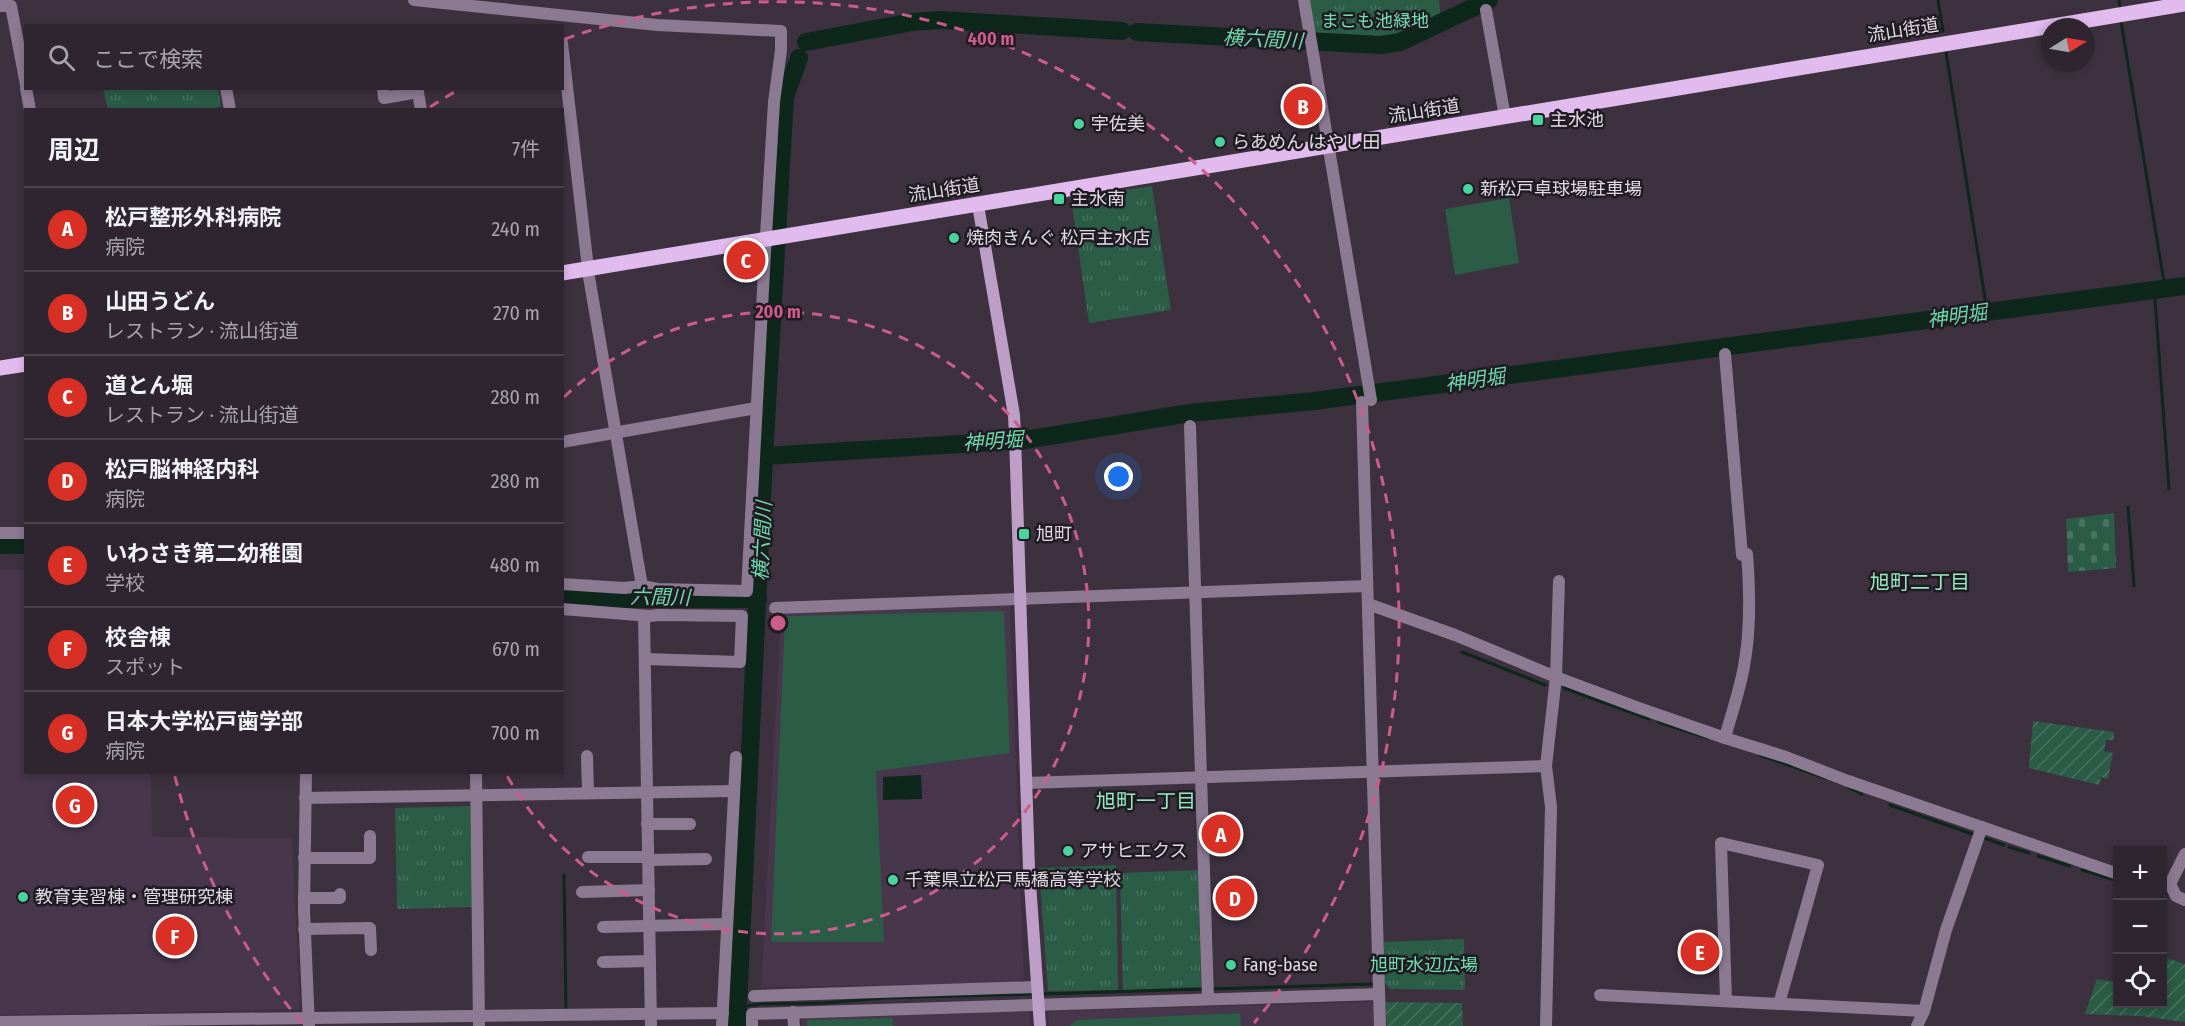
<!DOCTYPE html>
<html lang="ja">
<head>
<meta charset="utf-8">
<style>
  :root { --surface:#2e2530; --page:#3a313c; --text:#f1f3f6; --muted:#a7a5ab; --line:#49424c; --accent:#d93025 }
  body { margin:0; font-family:"Fira Sans Condensed","Noto Sans JP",sans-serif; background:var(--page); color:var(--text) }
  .controls { position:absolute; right:18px; bottom:18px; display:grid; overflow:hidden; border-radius:0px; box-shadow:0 3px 9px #0003 }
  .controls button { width:54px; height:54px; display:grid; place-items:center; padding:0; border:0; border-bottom:2px solid var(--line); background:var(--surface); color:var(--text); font:30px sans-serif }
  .compass { position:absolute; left:2041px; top:18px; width:54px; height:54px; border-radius:50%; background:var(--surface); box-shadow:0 3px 9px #0003; rotate:79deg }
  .you { position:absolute; left:1119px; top:477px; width:21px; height:21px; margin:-15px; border:4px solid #fff; border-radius:50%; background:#1a73e8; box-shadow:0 0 0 9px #1a73e833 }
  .badge { display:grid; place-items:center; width:39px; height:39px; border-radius:50%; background:var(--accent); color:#fff; font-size:20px; font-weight:700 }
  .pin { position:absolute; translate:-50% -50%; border:3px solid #fff; box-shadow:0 2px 6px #0006 }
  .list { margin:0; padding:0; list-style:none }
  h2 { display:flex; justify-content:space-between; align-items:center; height:78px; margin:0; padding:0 24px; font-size:26px }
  h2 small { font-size:20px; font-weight:400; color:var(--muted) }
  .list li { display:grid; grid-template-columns:39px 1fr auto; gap:18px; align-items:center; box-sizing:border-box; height:84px; padding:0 24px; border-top:2px solid var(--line) }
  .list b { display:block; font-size:22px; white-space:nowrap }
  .list p { margin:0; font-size:20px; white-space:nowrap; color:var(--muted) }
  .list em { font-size:20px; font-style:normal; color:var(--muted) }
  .icon { flex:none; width:33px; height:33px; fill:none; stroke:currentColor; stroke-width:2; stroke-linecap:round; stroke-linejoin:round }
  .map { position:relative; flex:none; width:2185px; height:1026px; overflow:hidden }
  .search { position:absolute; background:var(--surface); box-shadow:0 3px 9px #0003; left:24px; top:24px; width:540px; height:66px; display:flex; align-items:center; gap:15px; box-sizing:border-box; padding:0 21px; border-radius:0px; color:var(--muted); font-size:22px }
  .panel { position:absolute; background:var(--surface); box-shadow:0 3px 9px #0003; left:24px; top:108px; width:540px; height:666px; border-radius:0px }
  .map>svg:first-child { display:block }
</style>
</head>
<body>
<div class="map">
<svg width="2185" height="1026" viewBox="0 0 2185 1026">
  <defs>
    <pattern id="grass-tufts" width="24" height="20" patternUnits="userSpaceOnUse" patternTransform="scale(1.5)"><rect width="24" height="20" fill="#2a5c46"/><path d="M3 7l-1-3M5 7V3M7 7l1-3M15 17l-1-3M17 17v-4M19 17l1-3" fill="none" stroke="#497361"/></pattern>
    <pattern id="cemetery-stones" width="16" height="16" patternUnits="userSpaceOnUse" patternTransform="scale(1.5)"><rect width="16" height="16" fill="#2a5c46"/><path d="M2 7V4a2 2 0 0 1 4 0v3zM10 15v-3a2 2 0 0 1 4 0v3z" fill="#497361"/></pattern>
    <pattern id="garden-furrows" width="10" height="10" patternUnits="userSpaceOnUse" patternTransform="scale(1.5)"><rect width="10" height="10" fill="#2a5c46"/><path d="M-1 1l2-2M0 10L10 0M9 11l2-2" fill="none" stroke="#497361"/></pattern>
  </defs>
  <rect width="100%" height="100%" fill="#3d3140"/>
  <g fill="#47364c">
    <polygon points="0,570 25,570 26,772 151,773 152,837 292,838 300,1009 0,1015"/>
    <polygon points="1006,603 1010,607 1024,979 1018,983 761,987 781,616 784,612"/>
    <polygon points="1370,1002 1374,1005 1375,1026 1049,1026 1048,1013 1050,1011"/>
    <polygon points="1029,1011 1030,1026 801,1026 803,1015"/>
  </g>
  <g fill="url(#grass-tufts)">
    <polygon points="1309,0 1439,0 1441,17 1410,35 1383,42 1315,38"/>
    <polygon points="113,88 218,89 221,106 211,110 108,109 103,89"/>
    <polygon points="1152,186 1171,310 1089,323 1071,198"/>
    <polygon points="470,806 472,907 397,909 395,808"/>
    <polygon points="1116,865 1118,990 1048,991 1039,868"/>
    <polygon points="1198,870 1201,987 1123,990 1120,873"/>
    <polygon points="1464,939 1465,990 1390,989 1384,982 1384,942"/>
  </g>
  <polygon fill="url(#cemetery-stones)" points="2114,513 2116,568 2068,572 2066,519"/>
  <g fill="url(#garden-furrows)">
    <polygon points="2033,721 2114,732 2114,740 2106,740 2104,751 2113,753 2108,779 2101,777 2099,785 2029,768"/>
    <polygon points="2163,957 2185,964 2185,1022 2139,1016 2085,1014 2097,979 2117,983 2118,1004 2162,1004"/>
    <polygon points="1385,1002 1462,1003 1463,1026 1387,1026"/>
  </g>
  <g fill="#2a5c46">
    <polygon points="1509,198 1519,263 1455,275 1445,209"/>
    <polygon points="1004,611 1010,753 876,771 884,942 771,942 785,616"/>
    <polygon points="1240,1013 1241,1026 1069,1026 1077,1020"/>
    <polygon points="893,1018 893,1026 807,1026 807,1020"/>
  </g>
  <polygon fill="#0d271b" points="921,775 922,799 883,800 883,777"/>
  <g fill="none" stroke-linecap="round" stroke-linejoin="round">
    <g stroke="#0d271b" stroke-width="3">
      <polyline points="1938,0 1943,31"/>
      <polyline points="2119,0 2120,11"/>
      <polyline points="2121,21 2165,288"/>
      <polyline points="1946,52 1987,311"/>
      <polyline points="2155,300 2169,489"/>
      <polyline points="2128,507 2134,586"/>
      <polyline points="1462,652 1545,685"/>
      <polyline points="1564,688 1649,719"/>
      <polyline points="1658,722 1708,738"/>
      <polyline points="1760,755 1825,778"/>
      <polyline points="1848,787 1862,794"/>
      <polyline points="1890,805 1972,834"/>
      <polyline points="1984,838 2004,845"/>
      <polyline points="2009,847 2029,853"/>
      <polyline points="2038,856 2070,866"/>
      <polyline points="2082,870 2118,881"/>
      <polyline points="564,875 566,1011"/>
      <polyline points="2162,895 2172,893"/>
      <polyline points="1212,989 1372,984"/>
      <polyline points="1041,994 1206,989"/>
      <polyline points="738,1007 761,1004 824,1003 886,998 1035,994"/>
    </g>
    <g stroke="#0d271b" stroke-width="18">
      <polyline points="1137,32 1381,45 1400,42 1489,0"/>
      <polyline points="806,42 912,22 941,20 1122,31"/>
      <polyline points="764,456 1025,440 1190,413 1314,401 2185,286"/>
      <polyline points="0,545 26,545"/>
      <polyline points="562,595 605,599 758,599"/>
      <polyline points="737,1026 764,456 785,97 799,58"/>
    </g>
    <g stroke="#8c7992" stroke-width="12">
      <polyline points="414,0 657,25 781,31 781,50 774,102 765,252 747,591 658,589 642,586 624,588 562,584"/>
      <polyline points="1304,0 1371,400"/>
      <polyline points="0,6 11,6 26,85"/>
      <polyline points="1486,10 1505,117"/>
      <polyline points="562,43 589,277 642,586"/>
      <polyline points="26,88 30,110"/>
      <polyline points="226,88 230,110"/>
      <polyline points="383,88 384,98 418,92 421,110"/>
      <polyline points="1725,354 1742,555"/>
      <polyline points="1362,402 1380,1026"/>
      <polyline points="1190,426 1208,999"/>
      <polyline points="562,442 756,408"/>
      <polyline points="0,533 26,533"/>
      <polyline points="1368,604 1455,635 1556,677 1639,708 1725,738 1786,757 1848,781 2118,874"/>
      <polyline points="775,608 1367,586"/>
      <polyline points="562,609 650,616 658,615 742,616 740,662 645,659"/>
      <polyline points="644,616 651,1026"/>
      <path d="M 1725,738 C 1731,715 1740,690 1744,666 C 1751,629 1750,591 1747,554"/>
      <polyline points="587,756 588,793"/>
      <polyline points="306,772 304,910 309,1026"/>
      <polyline points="476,772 479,1026"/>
      <polyline points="1026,783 1546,766"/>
      <polyline points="305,798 734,791"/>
      <polyline points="647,824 690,824"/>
      <polyline points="588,857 648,857"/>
      <polyline points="304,858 370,858 370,836"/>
      <polyline points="648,860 706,859"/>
      <polyline points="2170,884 2176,896 2185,900"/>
      <polyline points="2162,885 2170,884 2185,854"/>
      <polyline points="582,892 649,890"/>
      <polyline points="304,898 340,898 340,894"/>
      <polyline points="603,927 727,924"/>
      <polyline points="304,929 370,928 371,950"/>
      <polyline points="603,962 650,961"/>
      <polyline points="1600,995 1924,1011"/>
      <polyline points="754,996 1036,987"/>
      <polyline points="1726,1001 1721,843 1818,865 1779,1004"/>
      <polyline points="793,1012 794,1026"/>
      <polyline points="141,1020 723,1013"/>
      <polyline points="0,1022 141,1020 141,1026"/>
      <polyline points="722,1026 736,757"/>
      <polyline points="752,1026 752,1014 1379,994"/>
      <polyline points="1546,1026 1551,807 1546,766 1556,677 1559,581"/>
      <polyline points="1917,1026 1924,1011 1946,930 1982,827"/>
    </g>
    <polyline stroke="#bd9ec6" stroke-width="12" points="978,205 1014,415 1015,436 1029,869 1040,1026"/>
    <g stroke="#e2bbee" stroke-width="15">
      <polyline points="562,273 2185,4"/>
      <polyline points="0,368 26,364"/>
    </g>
  </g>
  <g fill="none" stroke="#cc5c8b" stroke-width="3" stroke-dasharray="10 8">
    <path d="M564 397A311 311 0 1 1 506 774"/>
    <path d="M302 1023A622 622 0 0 1 174 773M430 107A622 622 0 0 1 458 90M565 39A622 622 0 0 1 1254 1023"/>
  </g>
  <g fill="#49d49c" stroke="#201b22" stroke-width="2">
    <rect x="1532" y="114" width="12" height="12" rx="3"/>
    <circle cx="1079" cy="124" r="6"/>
    <circle cx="1220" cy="142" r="6"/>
    <circle cx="1468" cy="189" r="6"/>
    <rect x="1053" y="193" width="12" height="12" rx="3"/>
    <circle cx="954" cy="238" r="6"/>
    <rect x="1018" y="528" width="12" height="12" rx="3"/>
    <circle cx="1068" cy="851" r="6"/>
    <circle cx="893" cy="880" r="6"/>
    <circle cx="23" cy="897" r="6"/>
    <circle cx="1231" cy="965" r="6"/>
  </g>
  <g text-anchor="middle" stroke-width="5" stroke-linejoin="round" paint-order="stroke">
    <g font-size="18" fill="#6fe0af" stroke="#201b22">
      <text x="1375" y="27">まこも池緑地</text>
      <text x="1424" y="971">旭町水辺広場</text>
    </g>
    <g font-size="18" fill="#e0d9e3" stroke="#201b22">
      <text transform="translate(1903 30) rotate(-9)" y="6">流山街道</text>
      <text transform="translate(1424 111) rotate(-9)" y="6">流山街道</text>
      <text transform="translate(944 190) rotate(-9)" y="6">流山街道</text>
    </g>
    <g font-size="18" fill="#e0d9e3" stroke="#201b22" text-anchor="start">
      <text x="1550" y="126">主水池</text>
      <text x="1091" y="130">宇佐美</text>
      <text x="1232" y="148">らあめん はやし田</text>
      <text x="1480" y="195">新松戸卓球場駐車場</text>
      <text x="1071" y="205">主水南</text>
      <text x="966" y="244">焼肉きんぐ 松戸主水店</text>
      <text x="1036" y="540">旭町</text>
      <text x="1080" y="857">アサヒエクス</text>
      <text x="905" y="886">千葉県立松戸馬橋高等学校</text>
      <text x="35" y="903">教育実習棟・管理研究棟</text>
      <text x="1243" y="971">Fang-base</text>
    </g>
    <g font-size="20" font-style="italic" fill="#68daa9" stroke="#201b22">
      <text transform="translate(1263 39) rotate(3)" y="7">横六間川</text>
      <text transform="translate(1957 316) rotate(-8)" y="7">神明堀</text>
      <text transform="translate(1475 380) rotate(-8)" y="7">神明堀</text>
      <text transform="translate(993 441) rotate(-4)" y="7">神明堀</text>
      <text transform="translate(762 541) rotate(-87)" y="7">横六間川</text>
      <text transform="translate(660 597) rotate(1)" y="7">六間川</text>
    </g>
    <g font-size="20" fill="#94e9c1" stroke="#201b22">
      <text x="1920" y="589">旭町二丁目</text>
      <text x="1146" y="808">旭町一丁目</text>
    </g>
  </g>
  <circle cx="778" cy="623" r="9" fill="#cc5c8b" stroke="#201b22" stroke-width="3"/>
  <g font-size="18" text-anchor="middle" font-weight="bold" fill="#cc5c8b" stroke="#201b22" stroke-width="5" stroke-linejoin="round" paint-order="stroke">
    <text x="991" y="45">400 m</text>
    <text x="778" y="318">200 m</text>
  </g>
</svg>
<div class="controls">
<button>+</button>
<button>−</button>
<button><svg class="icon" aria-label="locate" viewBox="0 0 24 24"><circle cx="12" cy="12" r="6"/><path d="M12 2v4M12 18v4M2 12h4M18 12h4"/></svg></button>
</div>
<svg class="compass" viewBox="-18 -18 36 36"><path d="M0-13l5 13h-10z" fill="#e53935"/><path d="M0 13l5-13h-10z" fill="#a7a5ab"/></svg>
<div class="you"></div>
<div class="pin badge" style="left:1221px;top:834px">A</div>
<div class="pin badge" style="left:1303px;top:106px">B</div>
<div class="pin badge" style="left:746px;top:260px">C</div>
<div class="pin badge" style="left:1235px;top:898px">D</div>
<div class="pin badge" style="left:1700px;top:952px">E</div>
<div class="pin badge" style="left:175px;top:936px">F</div>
<div class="pin badge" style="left:75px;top:805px">G</div>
<div class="search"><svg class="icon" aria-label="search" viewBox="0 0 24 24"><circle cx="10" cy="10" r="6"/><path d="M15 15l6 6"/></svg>ここで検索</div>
<section class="panel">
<h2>周辺<small>7件</small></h2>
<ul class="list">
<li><span class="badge">A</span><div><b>松戸整形外科病院</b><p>病院</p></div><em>240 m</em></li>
<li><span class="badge">B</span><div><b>山田うどん</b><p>レストラン · 流山街道</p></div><em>270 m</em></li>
<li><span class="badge">C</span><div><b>道とん堀</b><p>レストラン · 流山街道</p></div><em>280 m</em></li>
<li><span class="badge">D</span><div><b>松戸脳神経内科</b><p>病院</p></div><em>280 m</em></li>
<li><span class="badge">E</span><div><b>いわさき第二幼稚園</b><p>学校</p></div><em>480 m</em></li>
<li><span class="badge">F</span><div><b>校舎棟</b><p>スポット</p></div><em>670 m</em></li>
<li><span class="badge">G</span><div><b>日本大学松戸歯学部</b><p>病院</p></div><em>700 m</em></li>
</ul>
</section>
</div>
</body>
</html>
